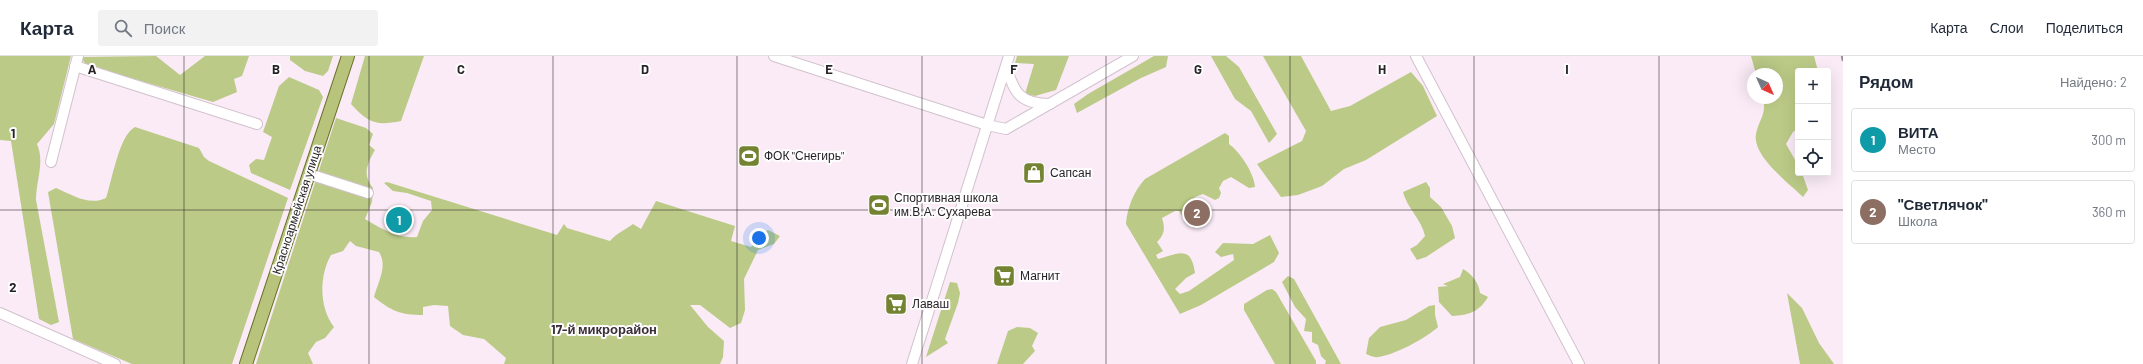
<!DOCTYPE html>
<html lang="ru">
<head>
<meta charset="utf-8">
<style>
  :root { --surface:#fff; --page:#f2f2f3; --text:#1f2937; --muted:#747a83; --line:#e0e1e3; --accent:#db2777 }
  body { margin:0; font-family:Barlow,sans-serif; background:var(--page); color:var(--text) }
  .controls { position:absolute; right:12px; top:12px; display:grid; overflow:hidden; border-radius:4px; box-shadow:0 4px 16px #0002 }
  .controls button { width:36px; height:36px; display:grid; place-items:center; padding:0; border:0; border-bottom:1px solid var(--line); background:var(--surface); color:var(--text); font:20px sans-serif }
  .compass { position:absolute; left:1747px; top:12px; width:36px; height:36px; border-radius:50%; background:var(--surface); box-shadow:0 4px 16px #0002; rotate:135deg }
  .you { position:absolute; left:759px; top:182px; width:14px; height:14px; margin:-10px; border:3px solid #fff; border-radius:50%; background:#1a73e8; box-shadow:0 0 0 6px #1a73e833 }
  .badge { display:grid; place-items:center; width:26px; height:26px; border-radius:50%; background:var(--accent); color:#fff; font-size:13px; font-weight:700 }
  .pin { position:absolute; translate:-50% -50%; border:2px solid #fff; box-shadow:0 1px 4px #0006 }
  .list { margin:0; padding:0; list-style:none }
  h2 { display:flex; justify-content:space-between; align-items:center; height:52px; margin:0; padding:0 16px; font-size:17px }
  h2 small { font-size:13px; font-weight:400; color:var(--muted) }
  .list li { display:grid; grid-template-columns:26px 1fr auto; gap:12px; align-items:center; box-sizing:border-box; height:64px; margin:0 8px 8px; padding:0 8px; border:1px solid var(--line); border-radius:4px }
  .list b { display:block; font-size:15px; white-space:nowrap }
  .list p { margin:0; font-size:13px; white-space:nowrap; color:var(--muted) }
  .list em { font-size:13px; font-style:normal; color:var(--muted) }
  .icon { flex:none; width:22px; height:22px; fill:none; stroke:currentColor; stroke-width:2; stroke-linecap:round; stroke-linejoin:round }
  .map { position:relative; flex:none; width:1843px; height:308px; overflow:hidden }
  header { display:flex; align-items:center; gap:24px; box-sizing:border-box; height:56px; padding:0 20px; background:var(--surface); border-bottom:1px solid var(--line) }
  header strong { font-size:19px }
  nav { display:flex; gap:22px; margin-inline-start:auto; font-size:14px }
  .search { width:280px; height:36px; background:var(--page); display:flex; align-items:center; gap:10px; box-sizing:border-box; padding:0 14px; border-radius:4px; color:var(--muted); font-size:15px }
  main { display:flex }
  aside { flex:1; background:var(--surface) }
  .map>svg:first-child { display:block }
</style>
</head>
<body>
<header>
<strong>Карта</strong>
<div class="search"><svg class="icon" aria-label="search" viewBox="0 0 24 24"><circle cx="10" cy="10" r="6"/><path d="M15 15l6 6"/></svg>Поиск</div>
<nav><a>Карта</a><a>Слои</a><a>Поделиться</a></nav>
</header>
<main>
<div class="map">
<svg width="1843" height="308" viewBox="0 0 1843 308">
  <rect width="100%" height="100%" fill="#faebf6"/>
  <g fill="#bbca87">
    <path d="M 0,0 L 71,0 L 54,68 L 37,88 C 45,106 36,125 36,144 L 59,266 L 51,269 L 39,263 L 11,85 L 0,84 Z"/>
    <polygon points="156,0 180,19 205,0 249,0 242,20 234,23 237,36 213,46 86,9 81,1"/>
    <polygon points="290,0 333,0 328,15 323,20 305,15 290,4"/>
    <path d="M 365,0 L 424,0 L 401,65 C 376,70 368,67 351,48 Z"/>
    <polygon points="1017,0 1069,0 1056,34 1035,40 1025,38 1034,8 1015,7"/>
    <polygon points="1154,0 1168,0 1166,11 1141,22 1077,57 1074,48 1088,38"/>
    <polygon points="1211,0 1226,0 1239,11 1277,78 1269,87 1251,55 1235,43"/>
    <polygon points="1263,0 1301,0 1331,55 1350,50 1411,16 1423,30 1437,60 1366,104 1344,113 1322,130 1298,139 1281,141 1257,108 1302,85 1306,75"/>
    <path d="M 1751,0 L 1814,0 L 1818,15 L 1798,15 L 1798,73 L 1793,76 L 1786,88 L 1798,109 L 1798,117 L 1802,117 L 1808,134 L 1803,141 C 1789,127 1752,100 1756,78 C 1759,63 1767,58 1763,42 L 1777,42 L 1777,18 L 1756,18 Z"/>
    <polygon points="289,21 319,34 323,41 290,134 251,117 249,109 256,103 264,104 272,81 263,76 279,30"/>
    <path d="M 336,62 L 366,72 L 373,78 L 369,89 L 375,94 C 367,108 362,119 373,132 L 372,146 L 365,163 C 382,173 398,183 417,181 L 423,165 L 432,154 L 431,145 L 407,137 L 393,135 L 384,127 L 387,126 L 557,179 L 564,168 L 567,172 L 610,185 C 618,176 624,175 633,168 L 641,173 L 656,145 L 735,170 L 731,185 L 751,191 L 761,179 L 768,174 L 780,180 L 774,188 L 758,194 L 744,223 L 745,254 L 741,267 L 730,272 L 700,249 L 690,249 L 708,271 L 724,285 L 723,301 L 720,308 L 504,308 L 506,302 L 484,283 L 463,279 L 450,270 L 448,250 L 434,249 L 423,251 L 423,259 C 401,259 391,255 374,241 C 378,226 388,210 379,196 L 356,190 L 350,185 L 343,195 L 331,199 C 319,220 319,252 334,271 L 325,282 L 316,286 L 308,297 L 313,308 L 256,308 Z"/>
    <path d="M 135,71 L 199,92 L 204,101 L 209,105 L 288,142 L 232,308 L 132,308 L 73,283 L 48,136 L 56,132 C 72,139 89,150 106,142 C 112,125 119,79 135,71 Z"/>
    <path d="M 1225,77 L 1229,80 L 1229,88 C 1240,96 1254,117 1255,131 L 1249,132 L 1231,121 L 1223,125 L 1219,132 L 1221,137 L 1219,142 L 1215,144 L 1203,138 L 1195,141 L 1188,151 L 1192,158 L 1184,163 L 1179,155 L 1175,155 L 1162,162 C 1165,172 1165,178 1157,186 L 1163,195 L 1156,199 L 1158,203 C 1178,198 1191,188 1195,217 L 1186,222 L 1175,233 L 1180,238 L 1189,235 L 1234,204 L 1233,198 L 1221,201 L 1215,196 L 1223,187 L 1253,188 L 1270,179 L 1279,197 L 1274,206 L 1201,249 L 1180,258 L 1126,168 C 1127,152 1134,135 1145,123 Z"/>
    <path d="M 1426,126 L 1430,132 L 1430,141 L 1441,151 L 1452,170 L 1455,182 L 1426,201 L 1417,204 L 1410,193 L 1417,189 L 1425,180 C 1422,164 1407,152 1403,136 Z"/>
    <path d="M 1463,213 C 1472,218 1479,227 1480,237 L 1488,241 C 1479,256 1469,259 1452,260 L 1439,246 L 1438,231 L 1448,230 L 1443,228 L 1460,221 Z"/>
    <polygon points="1288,220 1294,223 1341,308 1325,308 1326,305 1321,300 1318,289 1312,286 1312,276 1304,275 1306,263 1295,251 1282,226"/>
    <polygon points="950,226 957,227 960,237 958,247 945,283 948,287 926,301"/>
    <polygon points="1272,233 1276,236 1316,305 1316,308 1275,308 1244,254 1244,248 1267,234"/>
    <polygon points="1787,237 1802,252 1819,287 1834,308 1800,308"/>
    <path d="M 1435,249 L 1435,259 L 1438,271 C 1426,282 1395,299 1378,301 C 1374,302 1369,299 1366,298 L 1369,282 L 1380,271 L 1406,264 L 1429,250 Z"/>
    <polygon points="1017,271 1030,272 1038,277 1032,290 1035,295 1023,308 997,308 1008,275"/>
  </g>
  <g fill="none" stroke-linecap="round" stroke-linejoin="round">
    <g stroke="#d1c2cd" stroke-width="12">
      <g id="minor">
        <polyline points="774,0 987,69 1006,73 1133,0"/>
        <polyline points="1416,0 1579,308"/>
        <polyline points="75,10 257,68"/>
        <path d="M 1006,10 C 1014,37 1020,48 1050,48"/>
        <polyline points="51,106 78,0"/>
        <polyline points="309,118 368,137"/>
        <polyline points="0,257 115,308"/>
        <polyline points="912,308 1009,0"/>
      </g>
    </g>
    <g stroke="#667125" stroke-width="14">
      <polyline id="major" points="246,308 348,0"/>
    </g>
    <use href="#minor" stroke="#fff" stroke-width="10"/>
    <use href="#major" stroke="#b8c37c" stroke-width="12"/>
    <polyline stroke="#978d95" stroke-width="2.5" stroke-dasharray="6 3" stroke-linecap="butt" points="1842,0 1843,5"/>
  </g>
  <path fill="none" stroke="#282327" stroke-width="1" stroke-opacity="0.55" d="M 184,0 L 184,308M 369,0 L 369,308M 553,0 L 553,308M 737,0 L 737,308M 922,0 L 922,308M 1106,0 L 1106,308M 1290,0 L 1290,308M 1474,0 L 1474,308M 1659,0 L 1659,308M 0,154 L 1843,154"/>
  <defs>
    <g id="stadium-square" transform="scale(1.15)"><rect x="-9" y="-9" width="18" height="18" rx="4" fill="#748331" stroke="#fdfdfd"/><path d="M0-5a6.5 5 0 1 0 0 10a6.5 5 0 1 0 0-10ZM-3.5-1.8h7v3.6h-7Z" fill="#fff"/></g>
    <g id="shop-square" transform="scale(1.15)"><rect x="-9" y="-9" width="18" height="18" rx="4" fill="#748331" stroke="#fdfdfd"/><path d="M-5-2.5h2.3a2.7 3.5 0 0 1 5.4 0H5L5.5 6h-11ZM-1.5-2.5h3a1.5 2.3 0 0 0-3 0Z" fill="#fff"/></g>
    <g id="supermarket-square" transform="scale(1.15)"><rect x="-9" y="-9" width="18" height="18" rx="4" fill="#748331" stroke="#fdfdfd"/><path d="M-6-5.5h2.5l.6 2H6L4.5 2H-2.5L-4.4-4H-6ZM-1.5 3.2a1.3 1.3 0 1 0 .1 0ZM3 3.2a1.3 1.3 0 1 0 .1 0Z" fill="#fff"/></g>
  </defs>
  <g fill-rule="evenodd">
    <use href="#stadium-square" x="749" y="100"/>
    <use href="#shop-square" x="1034" y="117"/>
    <use href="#stadium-square" x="879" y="149"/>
    <use href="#supermarket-square" x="1004" y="220"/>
    <use href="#supermarket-square" x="896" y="248"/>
  </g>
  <g text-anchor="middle" stroke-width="4" stroke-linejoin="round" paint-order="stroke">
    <g font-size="12" fill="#282327" stroke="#fdfdfd" text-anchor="start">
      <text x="764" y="104">ФОК "Снегирь"</text>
      <text x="1050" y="121">Сапсан</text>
      <text x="894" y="146">Спортивная школа<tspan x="894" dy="14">им.В.А. Сухарева</tspan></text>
      <text x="1020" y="224">Магнит</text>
      <text x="912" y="252">Лаваш</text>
    </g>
    <g font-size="12" fill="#282327" stroke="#fdfdfd">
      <text transform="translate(297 154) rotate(-72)" y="4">Красноармейская улица</text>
    </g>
    <g font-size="13" font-weight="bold" fill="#3a2e37" stroke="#fdfdfd">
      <text x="604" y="278">17-й микрорайон</text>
    </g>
  </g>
  <g font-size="13" text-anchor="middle" font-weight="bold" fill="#282327" stroke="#fdfdfd" stroke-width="4" stroke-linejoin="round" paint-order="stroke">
    <text x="92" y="18">A</text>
    <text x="276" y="18">B</text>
    <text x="461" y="18">C</text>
    <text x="645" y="18">D</text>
    <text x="829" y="18">E</text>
    <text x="1014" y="18">F</text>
    <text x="1198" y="18">G</text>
    <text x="1382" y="18">H</text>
    <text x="1567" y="18">I</text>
    <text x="13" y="82">1</text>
    <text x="13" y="236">2</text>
  </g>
</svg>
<div class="controls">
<button>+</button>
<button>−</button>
<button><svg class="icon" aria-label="locate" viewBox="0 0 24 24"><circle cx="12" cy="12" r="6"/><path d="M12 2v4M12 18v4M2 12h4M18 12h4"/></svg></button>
</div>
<svg class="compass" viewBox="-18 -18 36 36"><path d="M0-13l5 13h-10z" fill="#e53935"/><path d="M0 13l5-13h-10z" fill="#747a83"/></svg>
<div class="you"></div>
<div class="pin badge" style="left:399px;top:164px;background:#0f9aa8">1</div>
<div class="pin badge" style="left:1197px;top:157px;background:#8d6e63">2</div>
</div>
<aside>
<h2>Рядом<small>Найдено: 2</small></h2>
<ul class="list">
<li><span class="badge" style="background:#0f9aa8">1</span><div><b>ВИТА</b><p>Место</p></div><em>300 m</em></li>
<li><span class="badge" style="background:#8d6e63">2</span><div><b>&quot;Светлячок&quot;</b><p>Школа</p></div><em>360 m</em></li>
</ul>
</aside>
</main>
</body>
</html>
